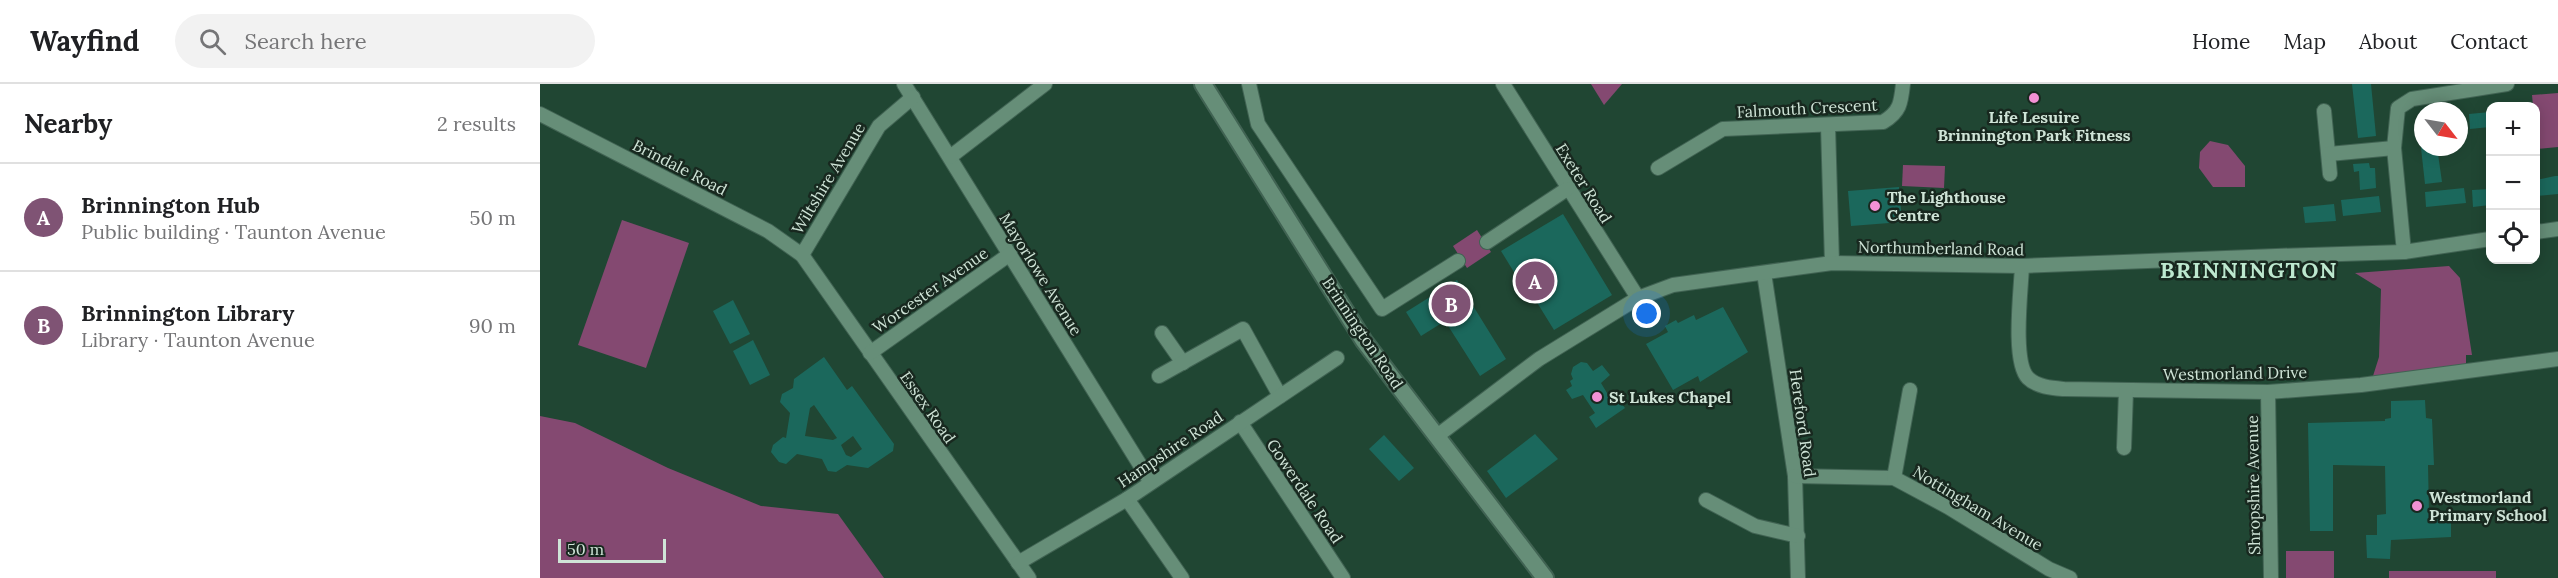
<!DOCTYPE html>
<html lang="en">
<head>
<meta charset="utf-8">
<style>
  :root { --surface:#fff; --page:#f2f2f2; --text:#202124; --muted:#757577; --line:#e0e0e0; --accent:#7f5374 }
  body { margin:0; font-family:Lora,serif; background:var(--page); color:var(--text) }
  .controls { position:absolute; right:18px; top:18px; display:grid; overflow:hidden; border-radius:12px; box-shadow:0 3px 15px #0003 }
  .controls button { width:54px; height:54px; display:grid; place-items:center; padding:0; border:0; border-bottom:2px solid var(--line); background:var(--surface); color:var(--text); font:30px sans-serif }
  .compass { position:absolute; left:1874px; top:18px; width:54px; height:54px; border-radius:50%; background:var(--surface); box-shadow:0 3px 15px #0003; rotate:121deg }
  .scale { position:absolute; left:18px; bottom:15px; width:108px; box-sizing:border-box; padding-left:6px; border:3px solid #cfe4d7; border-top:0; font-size:16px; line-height:21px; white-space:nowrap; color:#cfe4d7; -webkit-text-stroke:4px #18281f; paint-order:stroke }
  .you { position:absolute; left:1107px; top:230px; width:21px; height:21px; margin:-15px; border:4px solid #fff; border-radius:50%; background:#1a73e8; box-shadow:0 0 0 9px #1a73e833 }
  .badge { display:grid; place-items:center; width:39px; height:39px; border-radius:50%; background:var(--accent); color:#fff; font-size:20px; font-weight:700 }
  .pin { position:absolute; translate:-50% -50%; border:3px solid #fff; box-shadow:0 2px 6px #0006 }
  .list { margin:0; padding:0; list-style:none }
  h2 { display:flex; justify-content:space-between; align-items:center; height:78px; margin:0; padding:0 24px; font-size:26px }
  h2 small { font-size:20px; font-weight:400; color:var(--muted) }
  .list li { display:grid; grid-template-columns:39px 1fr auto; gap:18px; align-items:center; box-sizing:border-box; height:108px; padding:0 24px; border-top:2px solid var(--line) }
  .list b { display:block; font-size:22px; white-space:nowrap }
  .list p { margin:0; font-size:20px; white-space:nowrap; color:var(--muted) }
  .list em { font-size:20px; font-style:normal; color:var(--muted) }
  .icon { flex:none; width:33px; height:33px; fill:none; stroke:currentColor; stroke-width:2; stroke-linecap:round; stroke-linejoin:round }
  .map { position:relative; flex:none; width:2018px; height:494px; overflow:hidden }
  header { display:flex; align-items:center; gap:36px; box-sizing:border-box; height:84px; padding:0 30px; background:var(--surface); border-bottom:2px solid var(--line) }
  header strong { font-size:28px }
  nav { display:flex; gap:33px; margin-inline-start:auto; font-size:21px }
  .search { width:420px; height:54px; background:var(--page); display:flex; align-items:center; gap:15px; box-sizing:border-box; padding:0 21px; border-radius:33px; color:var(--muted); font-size:22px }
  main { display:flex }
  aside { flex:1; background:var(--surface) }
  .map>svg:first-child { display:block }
</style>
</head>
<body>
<header>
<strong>Wayfind</strong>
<div class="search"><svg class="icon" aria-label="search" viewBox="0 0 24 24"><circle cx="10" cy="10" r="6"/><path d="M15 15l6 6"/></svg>Search here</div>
<nav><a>Home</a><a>Map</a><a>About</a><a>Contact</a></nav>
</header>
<main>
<aside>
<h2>Nearby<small>2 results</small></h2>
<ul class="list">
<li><span class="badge">A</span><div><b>Brinnington Hub</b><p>Public building · Taunton Avenue</p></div><em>50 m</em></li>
<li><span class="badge">B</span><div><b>Brinnington Library</b><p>Library · Taunton Avenue</p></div><em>90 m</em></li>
</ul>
</aside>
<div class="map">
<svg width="2018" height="494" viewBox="0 0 2018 494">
  <rect width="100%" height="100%" fill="#204633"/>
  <g fill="#844971">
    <polygon points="1051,0 1082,0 1064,21"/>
    <polygon points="2018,9 2018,63 1996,65 1996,22 1993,22 1992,11"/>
    <polygon points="1670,57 1688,61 1705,82 1705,103 1673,103 1659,84 1660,68"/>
    <polygon points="1363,81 1405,82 1404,104 1362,102"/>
    <polygon points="82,136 149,159 106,284 38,261"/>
    <polygon points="937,146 951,168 927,184 913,162"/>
    <polygon points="1909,182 1920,194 1932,271 1926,271 1926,281 1833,292 1839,273 1841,205 1815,189"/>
    <polygon points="0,332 35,339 128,384 221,422 298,430 344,494 0,494"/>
    <rect x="1746" y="467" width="48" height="27"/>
    <rect x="1849" y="487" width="107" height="7"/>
  </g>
  <g fill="#1b685c" fill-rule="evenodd">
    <polygon points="1812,0 1831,0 1836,52 1818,54"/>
    <polygon points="1950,28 1950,43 1930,45 1929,30"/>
    <polygon points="1919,41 1924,41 1925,56 1919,57"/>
    <polygon points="1879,46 1883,46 1883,63 1897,63 1902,98 1885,100"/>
    <polygon points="1829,79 1830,84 1835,84 1836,104 1820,106 1819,87 1814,88 1813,80"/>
    <polygon points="2015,92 2018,92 2018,110 1996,112 1996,96"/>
    <polygon points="1359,103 1362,138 1311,142 1308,107"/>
    <polygon points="1924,104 1926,119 1886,123 1885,108"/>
    <polygon points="1950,105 1950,121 1933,123 1932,106"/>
    <polygon points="1839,112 1841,128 1803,132 1801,116"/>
    <polygon points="1794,120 1796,137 1765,139 1763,123"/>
    <polygon points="1023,130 1072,211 1014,246 980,191 977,193 961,167"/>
    <polygon points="917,196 966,275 940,292 905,237 881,252 866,228"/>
    <polygon points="193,216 210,250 190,260 173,227"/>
    <polygon points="1183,223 1208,268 1160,298 1158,292 1133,306 1106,260 1128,248 1125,242 1136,236 1138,239 1154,231 1156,236"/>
    <polygon points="213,256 230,291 210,301 193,267"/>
    <path d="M 284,273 L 307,306 L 312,302 L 354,360 L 353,367 L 328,384 L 307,381 L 296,388 L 288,387 L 282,375 L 257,370 L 246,380 L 239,378 L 231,368 L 233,361 L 243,353 L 246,354 L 250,329 L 240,318 L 242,310 L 253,304 L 254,295 ZM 274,321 L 297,354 L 293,356 L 265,352 L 270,324 ZM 313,352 L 322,365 L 311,373 L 306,371 L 301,361 Z"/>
    <polygon points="1041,278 1047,279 1053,287 1062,281 1070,291 1061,299 1073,319 1078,315 1085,324 1056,344 1049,333 1055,329 1043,311 1032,315 1026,306 1032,302 1030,297 1033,295 1031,290 1033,283"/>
    <polygon points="1885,316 1886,334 1892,335 1894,381 1888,381 1889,429 1911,429 1911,453 1851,456 1850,475 1827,474 1826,451 1837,451 1837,431 1846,430 1845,382 1793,381 1793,447 1770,447 1768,339 1845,337 1845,335 1851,334 1851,317"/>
    <polygon points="995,350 1018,375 966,414 947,387"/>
    <polygon points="844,351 874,384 859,397 829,365"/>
  </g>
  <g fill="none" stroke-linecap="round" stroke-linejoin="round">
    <g stroke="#416353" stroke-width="16">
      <g id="minor">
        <polyline points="364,0 610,397"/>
        <polyline points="709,0 718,40 842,225 918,177"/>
        <polyline points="963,0 1098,214"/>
        <polyline points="1784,27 1790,90"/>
        <polyline points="0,30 228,147 262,171 489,494"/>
        <polyline points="1288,42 1292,179"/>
        <polyline points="1789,70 1854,64"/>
        <polyline points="410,73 505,0"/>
        <path d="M 1118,84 L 1183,45 L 1343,38 C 1360,28 1361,19 1363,0"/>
        <polyline points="1996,148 2018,145"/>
        <polyline points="947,158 1027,105"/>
        <polyline points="1864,168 1854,64 1858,24 1872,15 1967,0"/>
        <polyline points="262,171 339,42 373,13"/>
        <path d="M 1482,182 C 1481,206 1472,278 1488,294 C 1497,303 1512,304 1524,305 L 1728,308 L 1821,301 L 2018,275"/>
        <polyline points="1224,189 1255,392 1258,494"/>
        <polyline points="622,249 643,279"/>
        <polyline points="330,269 470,170"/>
        <polyline points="619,292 703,245 740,312"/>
        <polyline points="1728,308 1731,494"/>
        <polyline points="700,338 803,494"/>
        <polyline points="897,352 999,275 1098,214 1133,201 1292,179 1482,182 1736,172 1864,168 1950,155"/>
        <polyline points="1584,364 1586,307"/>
        <polyline points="1255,392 1354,394 1408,423 1509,485 1530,494"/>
        <polyline points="1354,394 1370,306"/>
        <polyline points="587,415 642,494"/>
        <polyline points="1166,416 1215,442 1258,452"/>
        <polyline points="478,479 587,415 797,274"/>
      </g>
    </g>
    <g stroke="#416353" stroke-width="20">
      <polyline id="tertiary" points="663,0 824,257 1005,494"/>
    </g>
    <use href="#minor" stroke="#668e78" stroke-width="14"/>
    <use href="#tertiary" stroke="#668e78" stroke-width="16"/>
  </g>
  <g fill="#f391d5" stroke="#18281f" stroke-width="2">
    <circle cx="1494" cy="14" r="6"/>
    <circle cx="1335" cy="122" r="6"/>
    <circle cx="1057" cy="313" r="6"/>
    <circle cx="1877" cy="422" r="6"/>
  </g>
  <g text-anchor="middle" stroke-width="5" stroke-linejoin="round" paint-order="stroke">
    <g font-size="16" fill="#cfe4d7" stroke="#18281f">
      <text transform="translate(1267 24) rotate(-3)" y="6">Falmouth Crescent</text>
      <text transform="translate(140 83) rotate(27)" y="6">Brindale Road</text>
      <text transform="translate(288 94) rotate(-59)" y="6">Wiltshire Avenue</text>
      <text transform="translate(1044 99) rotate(58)" y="6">Exeter Road</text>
      <text transform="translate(1401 164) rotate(1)" y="6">Northumberland Road</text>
      <text transform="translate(501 190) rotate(58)" y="6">Mayorlowe Avenue</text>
      <text transform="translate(390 206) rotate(-35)" y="6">Worcester Avenue</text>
      <text transform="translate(823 249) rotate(56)" y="6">Brinnington Road</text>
      <text transform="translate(1695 289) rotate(-1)" y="6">Westmorland Drive</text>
      <text transform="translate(388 323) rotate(55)" y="6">Essex Road</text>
      <text transform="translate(1263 339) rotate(82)" y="6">Hereford Road</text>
      <text transform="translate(630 365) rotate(-34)" y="6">Hampshire Road</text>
      <text transform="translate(1713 401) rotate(-91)" y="6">Shropshire Avenue</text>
      <text transform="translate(765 407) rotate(56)" y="6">Gowerdale Road</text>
      <text transform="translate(1438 424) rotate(31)" y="6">Nottingham Avenue</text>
    </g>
    <g font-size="16" font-weight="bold" fill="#cfe4d7" stroke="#18281f" text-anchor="start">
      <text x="1494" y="39" text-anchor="middle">Life Lesuire<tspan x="1494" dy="18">Brinnington Park Fitness</tspan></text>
      <text x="1347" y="119">The Lighthouse<tspan x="1347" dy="18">Centre</tspan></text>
      <text x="1069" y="319">St Lukes Chapel</text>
      <text x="1889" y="419">Westmorland<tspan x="1889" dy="18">Primary School</tspan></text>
    </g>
    <g font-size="22" font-weight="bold" letter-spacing="1.5" fill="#bde8cf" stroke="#18281f">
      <text x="1709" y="194">BRINNINGTON</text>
    </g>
  </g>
</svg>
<div class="controls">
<button>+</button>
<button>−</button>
<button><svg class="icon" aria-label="locate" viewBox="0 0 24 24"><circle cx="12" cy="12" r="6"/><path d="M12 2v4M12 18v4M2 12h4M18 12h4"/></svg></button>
</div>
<svg class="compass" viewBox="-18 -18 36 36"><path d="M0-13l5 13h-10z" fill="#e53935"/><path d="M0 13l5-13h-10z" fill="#757577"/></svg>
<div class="scale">50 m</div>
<div class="you"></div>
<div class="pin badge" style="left:995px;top:197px">A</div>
<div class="pin badge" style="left:911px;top:220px">B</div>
</div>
</main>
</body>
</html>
